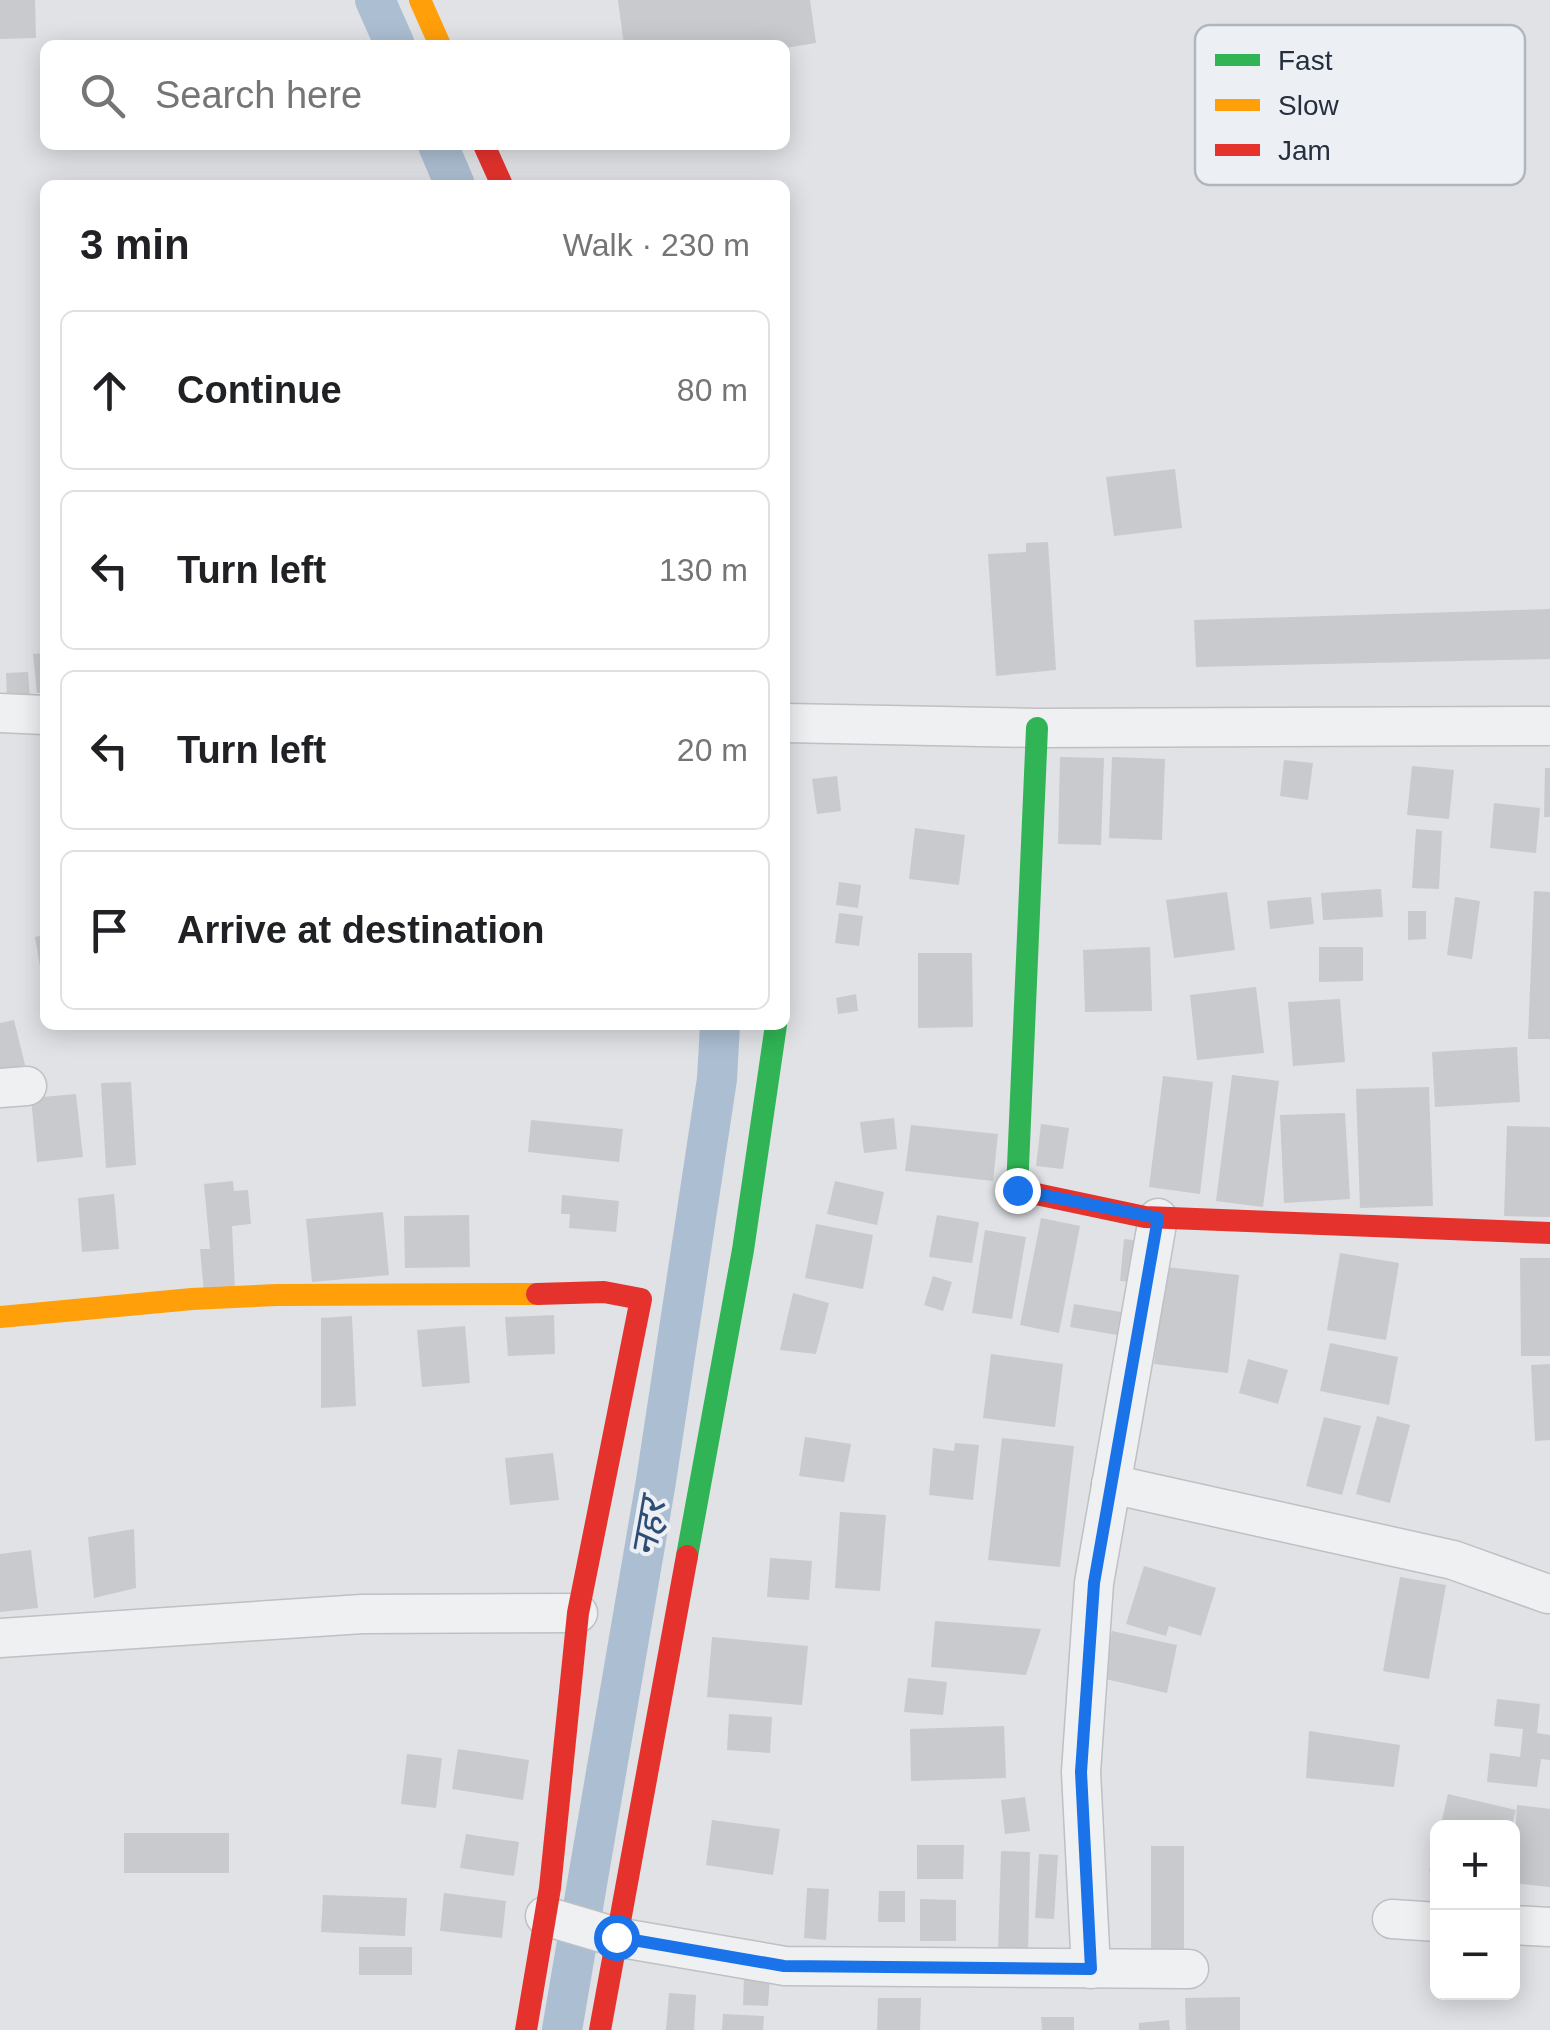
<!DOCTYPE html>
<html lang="en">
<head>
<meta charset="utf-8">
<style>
  :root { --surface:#fff; --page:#f2f2f2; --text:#202124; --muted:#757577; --line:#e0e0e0 }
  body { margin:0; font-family:Arial,"Noto Sans Devanagari",sans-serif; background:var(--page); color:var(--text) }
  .controls { position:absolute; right:30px; bottom:30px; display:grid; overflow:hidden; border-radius:15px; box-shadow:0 5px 25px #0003 }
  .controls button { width:90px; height:90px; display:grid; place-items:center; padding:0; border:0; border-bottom:2px solid var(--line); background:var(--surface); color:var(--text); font:50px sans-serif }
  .stop { position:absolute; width:30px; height:30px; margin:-22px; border:8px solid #1a73e8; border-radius:50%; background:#fff }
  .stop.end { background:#1a73e8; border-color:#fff; box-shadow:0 2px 10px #0008 }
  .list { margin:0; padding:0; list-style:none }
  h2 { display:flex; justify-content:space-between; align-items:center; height:130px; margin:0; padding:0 40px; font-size:42px }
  h2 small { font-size:32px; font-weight:400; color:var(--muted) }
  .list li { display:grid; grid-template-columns:65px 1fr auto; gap:30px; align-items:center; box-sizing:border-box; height:160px; margin:0 20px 20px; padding:0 20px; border:2px solid var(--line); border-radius:15px }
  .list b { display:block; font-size:38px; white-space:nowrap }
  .list em { font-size:32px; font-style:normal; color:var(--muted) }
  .icon { flex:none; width:55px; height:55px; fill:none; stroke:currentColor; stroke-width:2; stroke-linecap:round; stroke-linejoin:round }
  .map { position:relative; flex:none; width:1550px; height:2030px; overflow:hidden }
  .search { position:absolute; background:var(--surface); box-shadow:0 5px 25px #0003; left:40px; top:40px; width:750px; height:110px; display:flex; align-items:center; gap:25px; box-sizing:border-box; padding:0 35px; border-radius:15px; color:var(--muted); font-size:38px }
  .panel { position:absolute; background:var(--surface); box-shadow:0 5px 25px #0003; left:40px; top:180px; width:750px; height:850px; border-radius:15px }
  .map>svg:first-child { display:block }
</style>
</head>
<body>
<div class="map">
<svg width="1550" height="2030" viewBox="0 0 1550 2030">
  <rect width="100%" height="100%" fill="#e0e2e5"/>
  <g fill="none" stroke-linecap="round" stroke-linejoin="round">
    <g stroke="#acbed2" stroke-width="40">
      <polyline points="375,0 395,45"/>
      <polyline points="438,145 455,185"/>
      <polyline points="562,2030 656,1481 717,1079 720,1025"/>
    </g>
  </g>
  <g fill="#c8cacd">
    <polygon points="0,0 35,0 36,38 0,39"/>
    <polygon points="618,0 810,0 816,43 785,48 785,45 624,45"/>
    <polygon points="1175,469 1182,528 1114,536 1106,477"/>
    <polygon points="1048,542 1056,670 996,676 988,554 1026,552 1026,543"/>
    <polygon points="1550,609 1550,659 1196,667 1194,620"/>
    <polygon points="45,653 45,692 37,693 33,654"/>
    <polygon points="28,672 30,698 7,699 6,673"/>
    <polygon points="1060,757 1104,758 1101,845 1058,844"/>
    <polygon points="1112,757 1165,759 1162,840 1109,838"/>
    <polygon points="1284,760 1313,763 1308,800 1280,796"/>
    <polygon points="1412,766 1454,770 1449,819 1407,815"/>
    <polygon points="1545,768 1550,768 1550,817 1544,817"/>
    <polygon points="837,776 841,811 817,814 812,779"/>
    <polygon points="1494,803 1540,808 1536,853 1490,848"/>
    <polygon points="915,828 965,835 959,885 909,879"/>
    <polygon points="1416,829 1442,831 1439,889 1412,888"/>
    <polygon points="839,882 861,885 858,908 836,905"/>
    <polygon points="1381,889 1383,917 1323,920 1321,893"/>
    <polygon points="1534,891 1550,892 1550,1039 1528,1039"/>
    <polygon points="1227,892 1235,950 1174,958 1166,900"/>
    <polygon points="1311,897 1314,924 1270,929 1267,901"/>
    <polygon points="1455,897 1480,901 1472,959 1447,955"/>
    <polygon points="1408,911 1426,911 1426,939 1408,940"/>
    <polygon points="839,913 863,916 859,946 835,943"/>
    <polygon points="45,935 45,965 40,966 35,937"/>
    <polygon points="1150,947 1152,1011 1085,1012 1083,950"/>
    <polygon points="1319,947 1363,947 1363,981 1319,982"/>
    <polygon points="918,953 972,953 973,1027 918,1028"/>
    <polygon points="1256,987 1264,1053 1197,1060 1190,995"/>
    <polygon points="856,994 858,1011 838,1014 836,998"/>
    <polygon points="1340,999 1345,1062 1293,1066 1288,1002"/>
    <polygon points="14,1020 25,1065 0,1071 0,1023"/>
    <polygon points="1517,1047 1520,1102 1435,1107 1432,1052"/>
    <polygon points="1232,1075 1279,1081 1263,1207 1216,1201"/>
    <polygon points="1163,1076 1213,1082 1200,1194 1149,1187"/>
    <polygon points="131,1082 136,1165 106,1168 101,1083"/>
    <polygon points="1429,1087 1433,1206 1360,1208 1356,1089"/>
    <polygon points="76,1094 83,1157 37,1162 31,1098"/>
    <polygon points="1345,1113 1350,1199 1284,1203 1280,1115"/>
    <polygon points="894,1118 897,1149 864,1153 860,1122"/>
    <polygon points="531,1120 623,1129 619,1162 528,1152"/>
    <polygon points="1041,1124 1069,1128 1063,1169 1036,1166"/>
    <polygon points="911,1125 998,1134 993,1181 905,1171"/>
    <polygon points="1507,1126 1550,1127 1550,1217 1504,1216"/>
    <polygon points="233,1181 234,1191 248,1190 251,1224 232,1226 235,1290 204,1293 200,1249 210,1249 204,1184"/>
    <polygon points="835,1181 884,1192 877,1225 827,1214"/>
    <polygon points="114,1194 119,1249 82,1252 78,1198"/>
    <polygon points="562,1195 619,1201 616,1232 569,1228 570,1214 561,1214"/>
    <polygon points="383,1212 389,1275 312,1282 306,1219"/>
    <polygon points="469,1215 470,1267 405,1268 404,1216"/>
    <polygon points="937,1215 979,1222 972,1263 929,1257"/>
    <polygon points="1041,1218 1080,1226 1059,1333 1020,1325"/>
    <polygon points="816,1224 873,1235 863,1289 805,1278"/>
    <polygon points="985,1230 1026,1237 1012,1319 972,1313"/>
    <polygon points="1124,1239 1149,1242 1145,1283 1120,1281"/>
    <polygon points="1340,1253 1399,1263 1386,1340 1327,1330"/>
    <polygon points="1520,1258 1550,1258 1550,1356 1521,1356"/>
    <polygon points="1166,1267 1239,1275 1228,1373 1154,1364"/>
    <polygon points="933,1276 952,1282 943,1311 924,1305"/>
    <polygon points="793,1293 829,1303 816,1354 780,1350"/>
    <polygon points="1074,1304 1133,1314 1129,1337 1070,1327"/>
    <polygon points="554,1315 555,1354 508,1356 505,1317"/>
    <polygon points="352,1316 356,1406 321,1408 321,1318"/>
    <polygon points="465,1326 470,1383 422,1387 417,1330"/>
    <polygon points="1330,1343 1398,1357 1389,1405 1320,1391"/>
    <polygon points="991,1354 1063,1364 1055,1427 983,1418"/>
    <polygon points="1248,1359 1288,1370 1278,1404 1239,1393"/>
    <polygon points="1550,1364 1550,1440 1535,1441 1531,1365"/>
    <polygon points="1377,1416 1410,1425 1390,1503 1356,1494"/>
    <polygon points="1324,1417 1361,1426 1342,1495 1306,1486"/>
    <polygon points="805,1437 851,1444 844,1482 799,1476"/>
    <polygon points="1002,1438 1074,1446 1060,1567 988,1560"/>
    <polygon points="955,1443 979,1445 973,1500 929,1495 933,1448 954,1451"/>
    <polygon points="553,1453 559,1500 510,1505 505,1458"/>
    <polygon points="840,1512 886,1515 880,1591 835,1588"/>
    <polygon points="134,1529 136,1588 94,1598 88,1537"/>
    <polygon points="31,1550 38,1608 0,1612 0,1554"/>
    <polygon points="770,1558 812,1561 809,1600 767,1597"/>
    <polygon points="1144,1566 1216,1588 1201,1636 1169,1626 1166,1636 1126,1624"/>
    <polygon points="1400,1577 1446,1585 1429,1679 1383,1671"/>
    <polygon points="935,1621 1041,1629 1026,1675 931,1667"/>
    <polygon points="1112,1631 1177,1645 1167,1693 1101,1678"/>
    <polygon points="712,1637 808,1646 802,1705 707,1697"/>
    <polygon points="908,1678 947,1682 943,1715 904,1712"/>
    <polygon points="1497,1699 1540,1704 1537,1733 1550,1735 1550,1760 1541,1759 1537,1787 1487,1782 1490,1753 1520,1757 1523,1729 1494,1726"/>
    <polygon points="729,1714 772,1717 770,1753 727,1750"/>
    <polygon points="1004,1726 1006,1778 911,1781 910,1729"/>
    <polygon points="1309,1731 1400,1745 1394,1787 1306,1778"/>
    <polygon points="458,1749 529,1760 523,1800 452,1789"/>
    <polygon points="407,1754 442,1758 436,1808 401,1804"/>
    <polygon points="1448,1794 1516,1810 1511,1828 1440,1828"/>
    <polygon points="1025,1797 1030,1831 1005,1834 1001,1800"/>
    <polygon points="1517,1805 1550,1809 1550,1887 1512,1883"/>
    <polygon points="712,1820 780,1829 773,1875 706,1865"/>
    <rect x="124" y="1833" width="105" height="40"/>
    <polygon points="466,1834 519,1842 514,1876 460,1868"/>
    <polygon points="1436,1843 1438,1844 1438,1873 1429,1871"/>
    <polygon points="917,1845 964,1845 963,1879 917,1879"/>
    <rect x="1151" y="1846" width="33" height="106"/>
    <polygon points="1001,1851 1030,1852 1028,1953 998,1952"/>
    <polygon points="1039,1854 1058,1855 1054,1919 1035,1918"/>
    <polygon points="807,1888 829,1889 826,1940 804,1938"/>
    <polygon points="879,1891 905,1891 905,1922 878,1922"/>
    <polygon points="444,1893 506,1901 502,1938 440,1931"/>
    <polygon points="323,1895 407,1898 405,1936 321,1932"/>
    <polygon points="920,1899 956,1900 956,1941 920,1941"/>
    <rect x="359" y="1947" width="53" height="28"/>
    <polygon points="744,1977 770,1978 768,2006 743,2005"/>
    <polygon points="669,1993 696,1995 694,2030 666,2030"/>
    <polygon points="1240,1997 1240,2030 1186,2030 1185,1998"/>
    <polygon points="878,1998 921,1998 920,2030 877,2030"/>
    <polygon points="723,2014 764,2016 763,2030 722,2030"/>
    <polygon points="1041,2017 1074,2017 1074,2030 1042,2030"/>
    <polygon points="1169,2020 1170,2030 1139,2030 1139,2023"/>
  </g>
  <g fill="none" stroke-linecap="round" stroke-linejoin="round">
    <g stroke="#bec0c3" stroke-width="41">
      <g id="street">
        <polyline points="0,713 45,715"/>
        <polyline points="785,723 1037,728 1550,726"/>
        <polyline points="0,1088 27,1086"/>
        <polyline points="1111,1484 1453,1560 1548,1594"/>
        <polyline points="0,1638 362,1614 578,1613"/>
        <polyline points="545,1916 616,1937 785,1966 1189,1969"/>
        <polyline points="1392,1919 1438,1922"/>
        <polyline points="1512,1925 1550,1927"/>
        <polyline points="1091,1969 1081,1772 1094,1583 1158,1218"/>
      </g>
    </g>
    <use href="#street" stroke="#eff0f2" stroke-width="38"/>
    <g stroke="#30b455" stroke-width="22">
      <polyline points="1022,1191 1017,1190 1037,728"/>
      <polyline points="687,1556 743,1250 776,1025"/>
    </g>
    <g stroke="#ff9f0a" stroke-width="22">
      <polyline points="420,0 440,45"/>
      <polyline points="0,1317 192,1299 277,1295 537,1294"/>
    </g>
    <g stroke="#e5322d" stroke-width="22">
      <polyline points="484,145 502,185"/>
      <polyline points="1022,1191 1145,1217 1550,1233"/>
      <polyline points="526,2030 550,1888 578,1613 641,1299 604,1292 537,1294"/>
      <polyline points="600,2030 687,1556"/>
    </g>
  </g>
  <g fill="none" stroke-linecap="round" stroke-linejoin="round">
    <polyline stroke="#1a73e8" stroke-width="12" points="616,1937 784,1966 1091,1969 1081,1772 1094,1583 1158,1218 1017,1190"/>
  </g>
  <g text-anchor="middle" stroke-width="8" stroke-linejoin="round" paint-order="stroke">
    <g font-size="38" font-style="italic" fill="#2e4d75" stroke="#ecf0f5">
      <text transform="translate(648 1528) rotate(-80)" y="13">नहर</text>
    </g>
  </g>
  <rect x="1195" y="25" width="330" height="160" rx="15" fill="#ecf0f5" stroke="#b1b6be" stroke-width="2.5"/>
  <rect x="1215" y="54" width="45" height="12" fill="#30b455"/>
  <rect x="1215" y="99" width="45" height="12" fill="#ff9f0a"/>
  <rect x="1215" y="144" width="45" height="12" fill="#e5322d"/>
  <g font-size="28" fill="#262f3f">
    <text x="1278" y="70">Fast</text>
    <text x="1278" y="115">Slow</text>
    <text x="1278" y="160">Jam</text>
  </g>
</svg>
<div class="controls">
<button>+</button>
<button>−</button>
</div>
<div class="stop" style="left:616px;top:1937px"></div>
<div class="stop end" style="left:1017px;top:1190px"></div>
<div class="search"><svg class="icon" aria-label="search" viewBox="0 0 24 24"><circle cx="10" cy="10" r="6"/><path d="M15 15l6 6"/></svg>Search here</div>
<section class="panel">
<h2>3 min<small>Walk · 230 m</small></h2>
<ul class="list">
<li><svg class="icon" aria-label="ahead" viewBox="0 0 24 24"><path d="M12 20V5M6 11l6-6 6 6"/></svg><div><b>Continue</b></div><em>80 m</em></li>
<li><svg class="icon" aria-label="left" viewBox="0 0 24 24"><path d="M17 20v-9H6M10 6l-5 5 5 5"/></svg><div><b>Turn left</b></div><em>130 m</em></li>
<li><svg class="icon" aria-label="left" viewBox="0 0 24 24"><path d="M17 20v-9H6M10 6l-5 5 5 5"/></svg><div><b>Turn left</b></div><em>20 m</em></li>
<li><svg class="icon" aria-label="arrive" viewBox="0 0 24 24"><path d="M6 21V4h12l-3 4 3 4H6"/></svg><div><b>Arrive at destination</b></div></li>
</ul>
</section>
</div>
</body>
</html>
